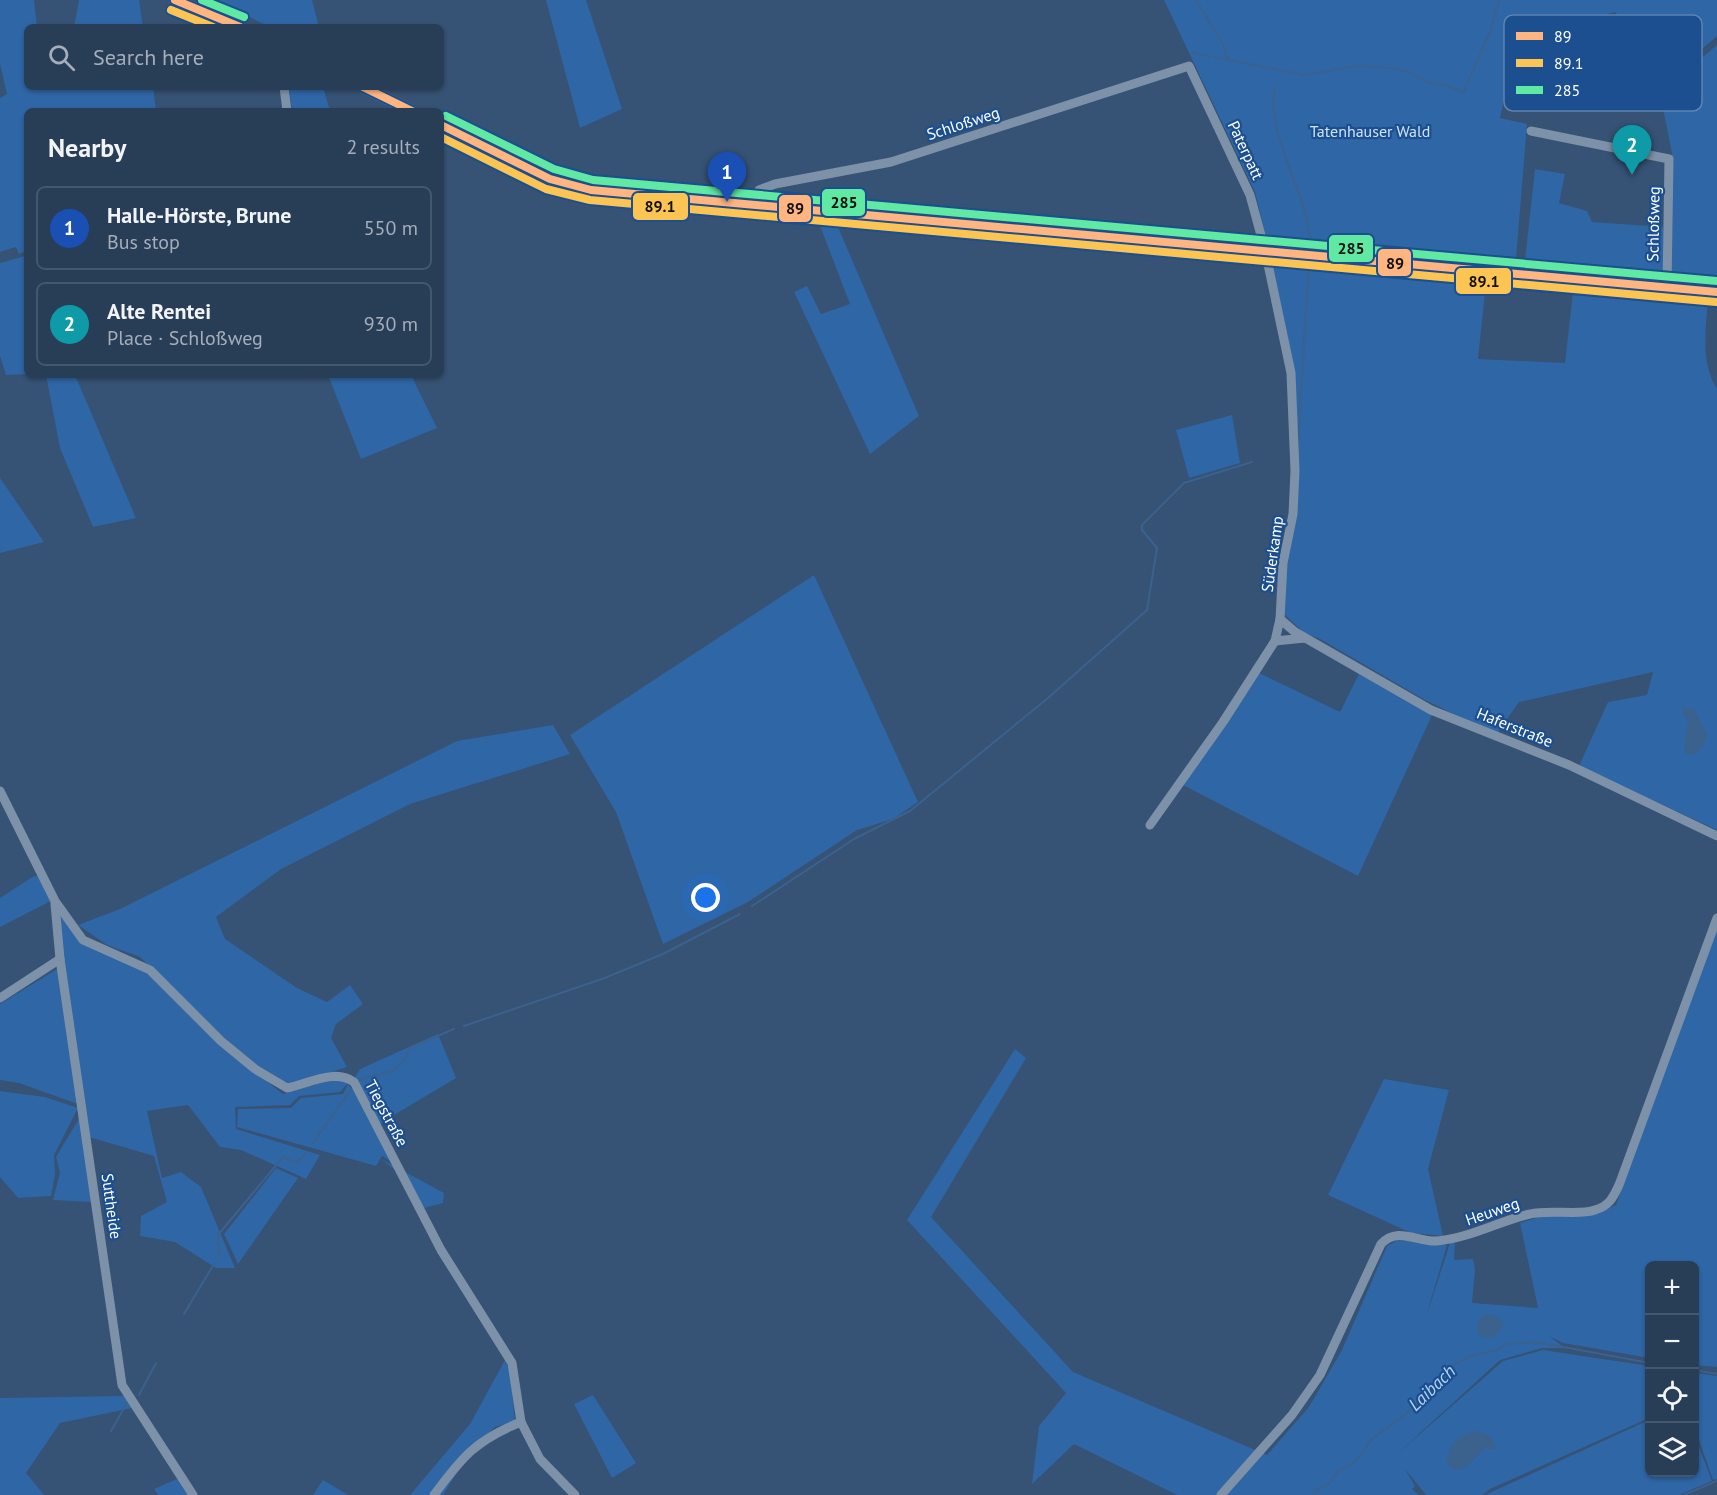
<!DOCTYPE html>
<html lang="en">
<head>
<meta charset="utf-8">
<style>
  :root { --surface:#283e57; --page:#344961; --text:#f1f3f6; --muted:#a5aeba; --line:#44576d; --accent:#b9c2ce }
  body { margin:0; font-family:"PT Sans",sans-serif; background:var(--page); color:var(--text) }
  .controls { position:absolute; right:18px; bottom:18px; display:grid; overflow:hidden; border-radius:9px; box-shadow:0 2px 4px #0004 }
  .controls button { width:54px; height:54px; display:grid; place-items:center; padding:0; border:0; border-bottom:2px solid var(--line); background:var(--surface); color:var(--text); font:30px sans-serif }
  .you { position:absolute; left:706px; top:898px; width:21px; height:21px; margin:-15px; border:4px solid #fff; border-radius:50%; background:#1a73e8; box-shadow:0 0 0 9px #1a73e833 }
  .badge { display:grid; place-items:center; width:39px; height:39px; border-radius:50%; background:var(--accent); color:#fff; font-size:20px; font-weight:700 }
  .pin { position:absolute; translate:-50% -50px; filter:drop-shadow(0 2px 3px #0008) }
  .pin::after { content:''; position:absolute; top:32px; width:21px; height:18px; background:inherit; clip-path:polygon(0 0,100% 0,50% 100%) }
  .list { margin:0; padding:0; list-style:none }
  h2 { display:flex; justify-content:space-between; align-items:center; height:78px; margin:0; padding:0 24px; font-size:26px }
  h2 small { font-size:20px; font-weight:400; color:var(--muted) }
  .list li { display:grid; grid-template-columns:39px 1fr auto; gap:18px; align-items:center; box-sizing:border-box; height:84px; margin:0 12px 12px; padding:0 12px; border:2px solid var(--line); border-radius:9px }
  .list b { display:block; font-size:22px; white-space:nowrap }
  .list p { margin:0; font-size:20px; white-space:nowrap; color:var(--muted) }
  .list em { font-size:20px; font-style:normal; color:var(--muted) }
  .icon { flex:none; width:33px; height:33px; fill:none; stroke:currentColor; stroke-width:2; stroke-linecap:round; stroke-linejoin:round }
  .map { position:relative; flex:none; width:1717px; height:1495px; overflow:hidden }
  .search { position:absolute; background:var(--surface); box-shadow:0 2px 4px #0004; left:24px; top:24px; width:420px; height:66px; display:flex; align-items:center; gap:15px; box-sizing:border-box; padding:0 21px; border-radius:9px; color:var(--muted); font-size:22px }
  .panel { position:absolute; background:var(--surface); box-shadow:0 2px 4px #0004; left:24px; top:108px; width:420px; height:270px; border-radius:9px }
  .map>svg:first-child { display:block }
</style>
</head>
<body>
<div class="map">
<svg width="1717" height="1495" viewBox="0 0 1717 1495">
  <rect width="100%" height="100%" fill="#365274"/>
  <g fill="#2f66a5">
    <polygon points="0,0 34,0 37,27 27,27 27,87 153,87 156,111 27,111 27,251 19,254 16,247 0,252 0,98 7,94 0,64"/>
    <polygon points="79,0 139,0 143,27 74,27"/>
    <polygon points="213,0 312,0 319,27 270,27"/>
    <polygon points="546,0 586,0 622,109 580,128"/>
    <path d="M 1164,0 L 1717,0 L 1717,36 L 1686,63 L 1643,14 L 1627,26 L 1615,12 L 1517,40 L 1500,118 L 1527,124 L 1516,259 L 1488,265 L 1478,359 L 1565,363 L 1574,283 L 1701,296 L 1708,299 C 1706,330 1700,361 1717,389 L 1717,830 L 1579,766 L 1608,702 L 1647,695 L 1653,672 L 1519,702 L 1496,735 L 1425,700 L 1320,639 L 1304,633 L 1284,614 L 1286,561 L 1297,516 L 1294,372 L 1271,261 L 1275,256 L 1272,246 L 1267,241 L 1255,192 Z"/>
    <polygon points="1717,45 1717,282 1686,280 1670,275 1672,153 1660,93"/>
    <polygon points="289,87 323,87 330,111 292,111"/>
    <polygon points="1535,169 1565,174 1559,203 1587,211 1592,222 1663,227 1663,273 1525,260"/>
    <polygon points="817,218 835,220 919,416 870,454 794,292 807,286 821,314 850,304"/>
    <polygon points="25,256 27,374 6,375 0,356 0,263"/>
    <polygon points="46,375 75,375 136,518 93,527 60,448"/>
    <polygon points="328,375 411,375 437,428 361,459"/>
    <polygon points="1232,415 1240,463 1189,478 1176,430"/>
    <polygon points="0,478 44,542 0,553"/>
    <polygon points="814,575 918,802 893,819 857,830 748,902 663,944 616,812 570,735"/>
    <polygon points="1259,673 1340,712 1359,674 1433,713 1358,876 1183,785"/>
    <polygon points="553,725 570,754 410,804 281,869 216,917 225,939 297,988 327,1002 350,985 363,1004 336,1024 331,1038 347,1067 288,1086 255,1067 140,957 107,945 78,925 120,909 457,741"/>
    <polygon points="34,876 40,876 51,901 0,927 0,898"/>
    <polygon points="61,917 72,931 138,964 219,1044 283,1094 334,1079 348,1083 340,1092 299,1096 290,1105 235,1107 236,1129 320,1155 306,1179 241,1150 220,1147 188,1105 147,1111 162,1178 181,1172 201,1187 235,1268 216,1268 175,1242 140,1236 141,1216 167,1202 154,1156 82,1135 92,1202 53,1200 60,1173 56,1157 86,1107 19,1083 0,1080 0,1004 62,966 58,918"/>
    <polygon points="1717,926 1717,1367 1695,1365 1694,1266 1650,1266 1649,1358 1563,1343 1549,1336 1565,1348 1542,1348 1500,1360 1396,1455 1503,1361 1543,1350 1649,1366 1649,1418 1490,1489 1482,1495 1426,1495 1405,1469 1415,1486 1412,1489 1419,1495 1177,1495 1074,1444 1032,1484 1039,1426 1066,1393 907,1220 1015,1049 1026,1058 931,1217 1073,1372 1267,1455 1309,1407 1342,1350 1387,1246 1398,1240 1447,1245 1426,1317 1450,1243 1455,1242 1454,1260 1473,1259 1475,1269 1472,1303 1538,1308 1520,1223 1552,1213 1597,1213 1616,1205"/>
    <polygon points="438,1034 456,1078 379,1124 355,1077 360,1069"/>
    <polygon points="1384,1079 1449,1090 1428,1169 1443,1236 1411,1233 1328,1195"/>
    <polygon points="348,1084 357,1095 392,1162 382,1156 376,1166 237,1127 238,1109 291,1108 301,1098 343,1094"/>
    <polygon points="0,1091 45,1097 78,1108 54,1155 55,1174 51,1196 18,1198 0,1177"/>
    <polygon points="381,1159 444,1193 443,1203 424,1208 409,1181"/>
    <polygon points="276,1168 298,1178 238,1264 224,1234"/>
    <polygon points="505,1360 510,1372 515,1422 495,1427 468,1455 443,1495 410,1495 470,1424"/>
    <polygon points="1695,1373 1717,1376 1717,1479 1713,1480 1698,1437 1695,1436"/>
    <polygon points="593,1395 636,1463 612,1478 574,1404"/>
    <polygon points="124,1396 132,1408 60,1423 26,1473 44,1495 0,1495 0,1398"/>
    <polygon points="1649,1420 1650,1472 1694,1472 1695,1437 1712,1481 1679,1495 1485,1495"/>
    <polygon points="177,1479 188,1495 158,1495 154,1489"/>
    <polygon points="323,1480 348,1495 313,1495"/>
  </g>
  <g fill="#3b618d">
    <polygon points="1683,707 1694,709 1707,735 1703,746 1696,754 1686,755 1684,748 1688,721 1683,713"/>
    <polygon points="1487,1314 1498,1317 1504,1324 1495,1336 1485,1338 1478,1334 1478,1320 1482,1316"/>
    <path d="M 1477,1431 C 1488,1435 1493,1437 1496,1449 L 1485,1448 L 1467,1467 L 1455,1470 L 1447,1465 C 1449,1443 1456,1436 1477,1431 Z"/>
  </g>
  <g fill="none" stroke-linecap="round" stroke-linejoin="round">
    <g stroke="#3b618d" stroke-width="2">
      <polyline points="1196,0 1223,44 1228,60"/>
      <polyline points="1192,52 1209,56"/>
      <polyline points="1214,57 1305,75 1356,66 1393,68 1412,73 1426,82 1449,86 1463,93 1490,32 1499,0"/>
      <path d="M 1275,87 C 1264,131 1307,193 1310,239"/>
      <polyline points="1298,444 1309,261"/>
      <polyline points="752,906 854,839 910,811 1048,698 1147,610 1157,548 1142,530 1142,525 1184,483 1252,462"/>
      <polyline points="464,1026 602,979 663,954 740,914"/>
      <polyline points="358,1080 392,1071 405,1060 411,1047 454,1029"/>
      <polyline points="313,1143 351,1089"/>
      <polyline points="219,1257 218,1235 283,1157 298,1163 306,1152"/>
      <polyline points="184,1314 214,1264"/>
      <polyline points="1694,1370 1717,1374"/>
      <polyline points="139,1395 156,1363"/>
      <polyline points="111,1431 127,1403"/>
      <polyline points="1314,1495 1316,1490 1329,1484 1338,1471 1355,1462 1372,1439 1415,1407 1430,1388 1447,1378 1452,1366 1468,1357 1496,1350 1507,1344 1536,1342 1650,1363"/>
      <polyline points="1684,1495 1717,1481"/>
    </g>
    <g stroke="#7d92a8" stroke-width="9">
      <polyline points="284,87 287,111"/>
      <polyline points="1531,131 1669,159 1667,287"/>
      <polyline points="751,204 759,190 775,184 891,162 1189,66 1250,195 1265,250 1291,373 1295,471 1293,514 1283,563 1280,619 1275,641 1223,722 1150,825"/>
      <polyline points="1280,619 1295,632 1431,710 1569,765 1717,836"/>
      <polyline points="1275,641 1305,638"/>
      <path d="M 0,791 L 55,901 L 83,940 L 150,970 L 221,1041 L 255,1069 L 287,1088 C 308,1084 335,1068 354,1082 L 441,1250 L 512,1363 L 521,1422 L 540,1459 L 575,1495"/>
      <polyline points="55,904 60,959 122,1385 193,1495"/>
      <polyline points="0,998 60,959"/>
      <path d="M 434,1495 C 462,1457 476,1440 521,1422"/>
      <path d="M 1221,1495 L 1292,1415 L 1320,1375 L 1381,1244 C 1398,1226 1416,1242 1437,1241 C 1470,1238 1499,1221 1530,1214 C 1550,1209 1579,1216 1595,1210 C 1609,1206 1613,1198 1619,1185 L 1717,918"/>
    </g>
    <g stroke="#798da4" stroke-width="12">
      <polyline points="175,0 240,27"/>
      <polyline points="363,87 412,111"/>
      <polyline points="441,125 550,179 591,190 1717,292"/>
    </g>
    <g stroke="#1b4f8f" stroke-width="12">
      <g id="bus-1">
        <polyline points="175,0 240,27"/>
        <polyline points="363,87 412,111"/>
        <polyline points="441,125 550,179 591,190 1717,292"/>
      </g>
    </g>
    <g stroke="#1b4f8f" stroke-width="12">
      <g id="bus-2">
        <polyline points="171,10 213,27"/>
        <polyline points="441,137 546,189 590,200 1716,302"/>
      </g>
    </g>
    <g stroke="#1b4f8f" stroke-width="12">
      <g id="bus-3">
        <polyline points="202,0 244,17"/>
        <polyline points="446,116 554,169 593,180 1717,281"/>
      </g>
    </g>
    <use href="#bus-1" stroke="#ffb580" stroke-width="8"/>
    <use href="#bus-2" stroke="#fcc553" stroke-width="8"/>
    <use href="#bus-3" stroke="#60e9a3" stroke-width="8"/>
  </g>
  <g text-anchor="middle" stroke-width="4.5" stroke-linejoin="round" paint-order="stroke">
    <g font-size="16" fill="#fff" stroke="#1b4f8f">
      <text transform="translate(963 123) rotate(-18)" y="6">Schloßweg</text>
      <text transform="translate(1246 150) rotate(65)" y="6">Paterpatt</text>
      <text transform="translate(1653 224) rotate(-89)" y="6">Schloßweg</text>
      <text transform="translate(1272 554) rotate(-82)" y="6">Süderkamp</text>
      <text transform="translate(1515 727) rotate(22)" y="6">Haferstraße</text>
      <text transform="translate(387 1113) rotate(62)" y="6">Tiegstraße</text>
      <text transform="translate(112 1206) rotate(82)" y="6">Suttheide</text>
      <text transform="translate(1492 1211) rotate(-19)" y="6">Heuweg</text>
    </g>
    <g font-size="16" fill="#cfe3fa" stroke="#1b4f8f">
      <text x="1370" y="137">Tatenhauser Wald</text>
    </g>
    <g font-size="18" font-style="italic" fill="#b5d3f5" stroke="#1b4f8f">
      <text transform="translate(1432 1388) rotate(-44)" y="6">Laibach</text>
    </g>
  </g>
  <rect x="1504" y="15" width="198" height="96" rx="9" fill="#1b4f8f" stroke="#5f84b1" stroke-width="1.5"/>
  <rect x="1516" y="32" width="27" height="8" fill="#ffb580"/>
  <rect x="1516" y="59" width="27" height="8" fill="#fcc553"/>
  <rect x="1516" y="86" width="27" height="8" fill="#60e9a3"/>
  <g font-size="16" fill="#fff">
    <text x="1554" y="42">89</text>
    <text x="1554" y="69">89.1</text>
    <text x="1554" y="96">285</text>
  </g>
  <g stroke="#1b4f8f" stroke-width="2">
    <rect x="821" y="188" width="45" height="29" rx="6" fill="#60e9a3"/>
    <rect x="632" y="192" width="57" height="29" rx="6" fill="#fcc553"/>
    <rect x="778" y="194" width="34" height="29" rx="6" fill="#ffb580"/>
    <rect x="1328" y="234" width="46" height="29" rx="6" fill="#60e9a3"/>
    <rect x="1377" y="248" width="35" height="29" rx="6" fill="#ffb580"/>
    <rect x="1455" y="267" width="57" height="28" rx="6" fill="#fcc553"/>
  </g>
  <g font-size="16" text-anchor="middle" font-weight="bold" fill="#111">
    <text x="844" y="208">285</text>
    <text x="660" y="212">89.1</text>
    <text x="795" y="214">89</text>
    <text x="1351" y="254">285</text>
    <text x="1395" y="269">89</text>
    <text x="1484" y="287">89.1</text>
  </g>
</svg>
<div class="controls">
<button>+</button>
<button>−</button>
<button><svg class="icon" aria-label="locate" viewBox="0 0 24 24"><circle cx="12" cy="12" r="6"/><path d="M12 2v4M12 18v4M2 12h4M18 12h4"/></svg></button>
<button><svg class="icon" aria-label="layers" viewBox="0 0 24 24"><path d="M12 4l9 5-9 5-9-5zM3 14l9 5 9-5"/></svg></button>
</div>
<div class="you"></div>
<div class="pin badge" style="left:727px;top:202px;background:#1a4fb4">1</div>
<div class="pin badge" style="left:1632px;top:175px;background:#0f9aa8">2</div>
<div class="search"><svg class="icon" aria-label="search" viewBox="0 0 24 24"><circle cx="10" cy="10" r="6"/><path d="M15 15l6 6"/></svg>Search here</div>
<section class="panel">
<h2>Nearby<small>2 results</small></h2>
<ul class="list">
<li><span class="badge" style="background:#1a4fb4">1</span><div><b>Halle-Hörste, Brune</b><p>Bus stop</p></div><em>550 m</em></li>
<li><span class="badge" style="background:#0f9aa8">2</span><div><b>Alte Rentei</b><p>Place · Schloßweg</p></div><em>930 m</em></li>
</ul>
</section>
</div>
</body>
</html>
